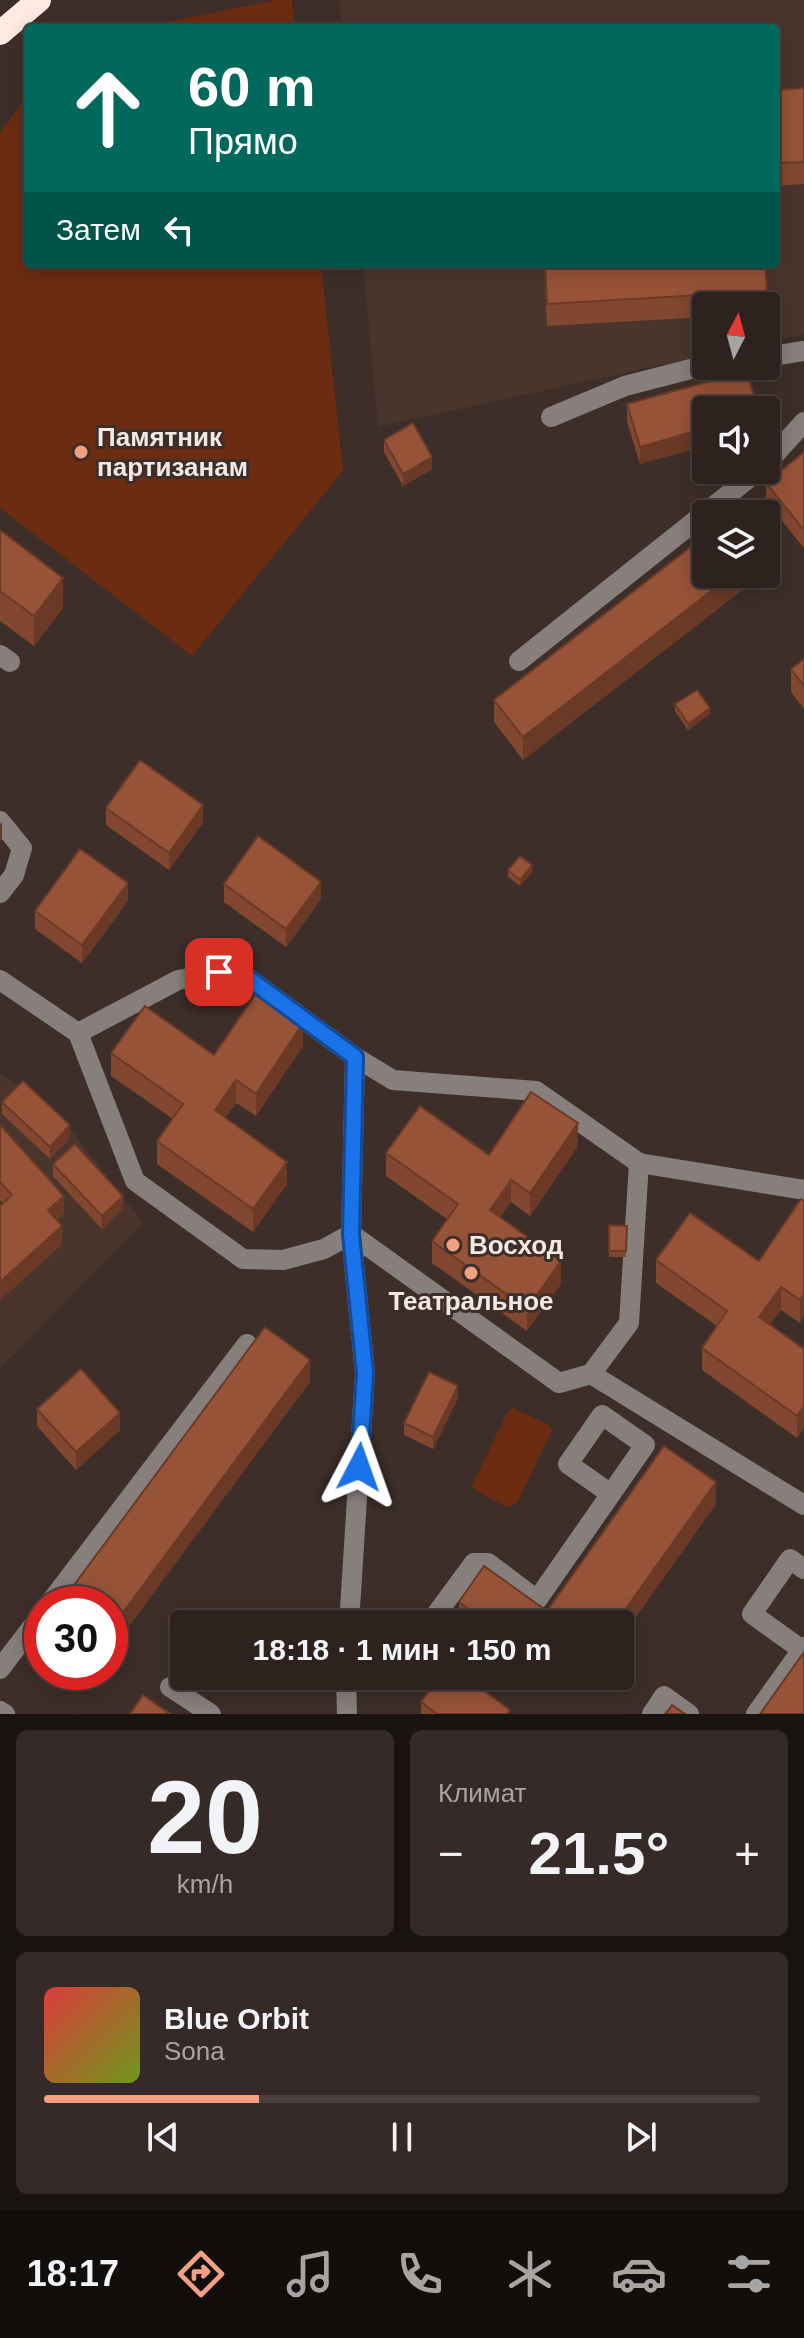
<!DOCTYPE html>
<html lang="ru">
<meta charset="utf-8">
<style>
:root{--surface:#2e221f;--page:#362a28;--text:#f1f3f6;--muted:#a7a4a4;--line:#493f3d;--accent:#f2a081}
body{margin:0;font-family:Helvetica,sans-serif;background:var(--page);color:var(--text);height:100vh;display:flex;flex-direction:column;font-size:30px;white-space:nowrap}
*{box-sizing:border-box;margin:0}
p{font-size:26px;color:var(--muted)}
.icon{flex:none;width:44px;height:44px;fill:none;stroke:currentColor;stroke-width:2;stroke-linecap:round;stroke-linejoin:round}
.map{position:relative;height:1714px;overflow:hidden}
.drawer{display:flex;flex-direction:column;gap:16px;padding:16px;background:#191311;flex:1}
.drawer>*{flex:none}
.guide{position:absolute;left:24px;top:24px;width:756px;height:244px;border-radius:8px;box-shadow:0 4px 20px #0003,0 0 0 2px var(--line);background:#00695c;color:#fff;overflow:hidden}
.needle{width:52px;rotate:6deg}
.tools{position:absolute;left:692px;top:292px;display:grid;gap:16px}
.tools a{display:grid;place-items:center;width:88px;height:88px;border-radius:8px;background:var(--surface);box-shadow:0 4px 20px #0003,0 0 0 2px var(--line);font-size:40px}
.speed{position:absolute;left:24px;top:1586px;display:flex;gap:16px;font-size:40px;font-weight:700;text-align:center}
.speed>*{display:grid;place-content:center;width:104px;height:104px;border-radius:50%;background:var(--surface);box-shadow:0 4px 20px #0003,0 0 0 2px var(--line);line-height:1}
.speed .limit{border:12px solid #d22;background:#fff;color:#111}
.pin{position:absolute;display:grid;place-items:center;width:68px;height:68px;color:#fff;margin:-34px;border-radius:16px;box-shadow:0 4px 12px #0006}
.me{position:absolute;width:88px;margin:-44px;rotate:4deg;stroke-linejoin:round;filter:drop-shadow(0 0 6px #0008)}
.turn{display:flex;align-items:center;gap:28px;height:168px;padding:0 32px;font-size:36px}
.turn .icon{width:104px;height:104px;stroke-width:2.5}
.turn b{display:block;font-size:56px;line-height:68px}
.then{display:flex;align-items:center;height:76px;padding:0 32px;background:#0003;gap:16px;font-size:30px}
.big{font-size:60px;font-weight:700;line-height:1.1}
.drawer .widget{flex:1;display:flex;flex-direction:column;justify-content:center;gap:12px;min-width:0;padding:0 28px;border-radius:12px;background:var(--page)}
.drawer .dial{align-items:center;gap:0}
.dial b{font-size:104px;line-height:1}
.song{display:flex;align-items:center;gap:24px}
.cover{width:96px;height:96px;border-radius:12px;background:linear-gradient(135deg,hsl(0 70% 55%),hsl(80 70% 35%))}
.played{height:8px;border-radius:4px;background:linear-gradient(90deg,var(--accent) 30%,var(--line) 30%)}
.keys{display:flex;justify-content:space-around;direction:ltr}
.heat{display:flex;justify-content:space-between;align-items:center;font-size:44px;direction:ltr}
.drawer .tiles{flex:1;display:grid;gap:16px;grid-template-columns:1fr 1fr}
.widget:last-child{grid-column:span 2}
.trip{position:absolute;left:170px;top:1610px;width:464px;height:80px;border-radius:8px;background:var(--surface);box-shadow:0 4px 20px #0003,0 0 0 2px var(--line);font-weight:700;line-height:80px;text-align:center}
.dock{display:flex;height:128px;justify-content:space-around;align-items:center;background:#120e0c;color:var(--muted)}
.dock .icon{width:56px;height:56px}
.dock .active{color:var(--accent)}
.dock b{font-size:36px;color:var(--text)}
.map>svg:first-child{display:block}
</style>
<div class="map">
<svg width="804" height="1714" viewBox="0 0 804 1714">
<rect width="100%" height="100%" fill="#3d2e29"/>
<g fill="#4a352d">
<path d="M339,0H804V334L766,342V306H706V355L378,427L363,264H776V28H342Z"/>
<path d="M0,1074L52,1105L143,1223L0,1368Z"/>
</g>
<g fill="#6b2c12">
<path d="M277,0H292L295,28H134Z"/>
<path d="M28,96V264H321L343,471L192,656L0,508V132Z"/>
<path d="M513,1408L549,1425L552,1430L517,1503L506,1507L471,1487L508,1411Z"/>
</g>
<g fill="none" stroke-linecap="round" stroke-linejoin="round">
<g stroke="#877f7c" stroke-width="20">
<path d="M766,357L804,351"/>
<path d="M551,417L625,386L706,365"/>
<path d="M766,464L804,422"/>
<path d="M0,655L10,662"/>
<path d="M519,661L759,470"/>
<path d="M0,821L22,848L14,875L0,893"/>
<path d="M0,980L78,1033L135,1181L243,1259L283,1260L324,1249L351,1234"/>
<path d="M78,1033L178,980L219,972L248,978L355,1057L351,1234L365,1373L349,1624"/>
<path d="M639,1163L804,1190"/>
<path d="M351,1234L559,1383L591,1374L629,1323L639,1163L536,1091L393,1080L355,1057"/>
<path d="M591,1374L804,1505"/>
<path d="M49,1604L247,1344"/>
<path d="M429,1624L474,1563H488L537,1600L645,1445L602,1415L568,1464L611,1494"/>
<path d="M802,1650L752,1614L790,1559L804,1569"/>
<path d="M0,1669L42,1614"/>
<path d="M346,1676L347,1714"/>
<path d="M170,1687L211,1714"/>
<path d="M0,1711L5,1714"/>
<path d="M652,1714L664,1696L689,1714"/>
<path d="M756,1714L804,1647"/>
</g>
<path stroke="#feeae3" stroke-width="24" d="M0,33L39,0"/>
</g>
<g fill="#824730">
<path d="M804,88V184L776,186V90Z"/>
<path d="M544,264H765L767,314L766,306H706V317L547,326Z"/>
<path d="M627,404L758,410L640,464L627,422Z"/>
<path d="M384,440L432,469L403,486L384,452Z"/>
<path d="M804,452V546L803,547L766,501V483Z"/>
<path d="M0,530L63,608L34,646L0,621Z"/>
<path d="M746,574V587L523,760L494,722V700Z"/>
<path d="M804,659V709L791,692V669Z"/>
<path d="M675,704L710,714L688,730L675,711Z"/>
<path d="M106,808L203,822L169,870L106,825Z"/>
<path d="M508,870L532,872L520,886L508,877Z"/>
<path d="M224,884L321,899L286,947L224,902Z"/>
<path d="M128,901L82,963L35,929V911Z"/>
<path d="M303,1046L256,1116L236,1103L225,1118L287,1184L253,1232L157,1164V1141L173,1119L111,1076V1053L214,1055Z"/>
<path d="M2,1102L70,1138L50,1159L2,1114Z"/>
<path d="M0,1127L64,1213L57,1220L62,1244L0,1300V1206L3,1203L0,1200Z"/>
<path d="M578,1146L530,1216L511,1202L500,1217L561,1284L527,1331L432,1263V1241L447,1219L386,1176V1153L489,1155Z"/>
<path d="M53,1164L123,1208L102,1229L53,1176Z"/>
<path d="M801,1199L800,1323L781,1310L770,1324L804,1349L797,1438L702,1370V1348L717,1326L656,1283V1260L759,1261Z"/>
<path d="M609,1225L627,1226L626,1257H609Z"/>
<path d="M458,1398L433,1449L404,1435V1423Z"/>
<path d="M37,1409L120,1430L76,1470L37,1426Z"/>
<path d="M716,1504L620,1624H459V1602L547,1611Z"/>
<path d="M532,1676H557L549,1688Z"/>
<path d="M421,1702L510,1714H421Z"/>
</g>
<g fill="#6a3a27">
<path d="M706,428V446L640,464V447Z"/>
<path d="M432,457V469L403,486V474Z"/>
<path d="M733,574H746V587L523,760V737Z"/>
<path d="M63,578V608L34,646V616Z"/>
<path d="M710,708V714L688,730V724Z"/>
<path d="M203,805V822L169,870V853Z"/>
<path d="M2,822V839L0,842V824Z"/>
<path d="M532,865V872L520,886V880Z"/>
<path d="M321,882V899L286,947V929Z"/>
<path d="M128,883V901L82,963V945Z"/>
<path d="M303,1023V1046L256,1116V1094Z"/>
<path d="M236,1080V1103L215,1132V1110Z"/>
<path d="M578,1123V1146L530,1216V1193Z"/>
<path d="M70,1125V1138L50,1159V1147Z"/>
<path d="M287,1162V1184L253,1232V1209Z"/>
<path d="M511,1180V1202L490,1232V1210Z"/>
<path d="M64,1196V1213L48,1228V1210Z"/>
<path d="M123,1196V1208L102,1229V1216Z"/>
<path d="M62,1226V1244L0,1300V1282Z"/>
<path d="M561,1261V1284L527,1331V1309Z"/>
<path d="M781,1287V1310L759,1339V1317Z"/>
<path d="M804,1294V1317L800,1323V1300Z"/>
<path d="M310,1360V1382L110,1652V1630Z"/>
<path d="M458,1386V1398L433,1449V1437Z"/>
<path d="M804,1406V1429L797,1438V1416Z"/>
<path d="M120,1413V1430L76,1470V1452Z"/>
<path d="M716,1482V1504L620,1640V1624H615Z"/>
<path d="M549,1676H557L549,1688Z"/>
</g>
<g fill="#975338" stroke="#6a3a27" stroke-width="2">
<path d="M804,88V162L776,163V90Z"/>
<path d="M545,264H765L767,291L547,304Z"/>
<path d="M747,371L758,410H706V428L640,447L627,404Z"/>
<path d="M413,423L432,457L403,474L384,440Z"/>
<path d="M804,452V528L803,529L766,483Z"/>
<path d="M0,530L63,578L34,616L0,591Z"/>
<path d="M706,535V574H733L523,737L494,700Z"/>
<path d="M804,659V686L791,669Z"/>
<path d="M697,690L710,708L688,724L675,704Z"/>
<path d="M140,760L203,805L169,853L106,808Z"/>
<path d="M258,836L321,882L286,929L224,884Z"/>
<path d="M80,849L128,883L82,945L35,911Z"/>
<path d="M520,856L532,865L520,880L508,870Z"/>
<path d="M257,992L303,1023L256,1094L236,1080L215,1110L287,1162L253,1209L157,1141L183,1104L111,1053L145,1006L214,1055Z"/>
<path d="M23,1081L70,1125L50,1147L2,1102Z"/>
<path d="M531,1092L578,1123L530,1193L511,1180L490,1210L561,1261L527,1309L432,1241L458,1204L386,1153L420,1106L489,1155Z"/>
<path d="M1,1126L64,1196L48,1210L62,1226L0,1282V1206L12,1195L0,1182V1127Z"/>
<path d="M75,1144L123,1196L102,1216L53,1164Z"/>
<path d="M801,1199L804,1201V1294L800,1300L781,1287L759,1317L804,1349V1406L797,1416L702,1348L727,1311L656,1260L690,1213L759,1261Z"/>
<path d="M609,1225L627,1226L626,1251H609Z"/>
<path d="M265,1327L310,1360L110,1630V1604H60Z"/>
<path d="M81,1369L120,1413L76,1452L37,1409Z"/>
<path d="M429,1372L458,1386L433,1437L404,1423Z"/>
<path d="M664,1446L716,1482L615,1624H490L459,1602L484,1566L547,1611Z"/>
<path d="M804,1652V1714H760Z"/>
<path d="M440,1676H464L510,1710L507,1714H437L421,1702Z"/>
<path d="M143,1695L170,1714H130Z"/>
<path d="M672,1705L685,1714H666Z"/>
</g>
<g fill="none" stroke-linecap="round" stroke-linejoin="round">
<defs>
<path id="route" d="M219,972L248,978L355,1057L351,1234L365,1373L359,1467"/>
</defs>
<use href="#route" stroke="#114b97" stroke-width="20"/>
<use href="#route" stroke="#1a73e8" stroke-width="14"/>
</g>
<g fill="#f2a081" stroke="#3d2e29" stroke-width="3">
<circle cx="81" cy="452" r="8"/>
<circle cx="453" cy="1245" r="8"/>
<circle cx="471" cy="1273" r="8"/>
</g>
<g text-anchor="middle" stroke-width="6" stroke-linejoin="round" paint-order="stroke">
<g font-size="26" font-weight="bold" fill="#f2e8e5" stroke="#3d2e29" text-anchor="start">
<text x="97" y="446">Памятник<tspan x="97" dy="30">партизанам</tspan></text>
<text x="469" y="1254">Восход</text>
<text x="471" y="1310" text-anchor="middle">Театральное</text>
</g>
</g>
</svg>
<div class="tools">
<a><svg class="needle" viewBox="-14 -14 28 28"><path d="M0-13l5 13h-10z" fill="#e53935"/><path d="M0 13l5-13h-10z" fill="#a7a4a4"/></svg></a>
<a><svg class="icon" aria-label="sound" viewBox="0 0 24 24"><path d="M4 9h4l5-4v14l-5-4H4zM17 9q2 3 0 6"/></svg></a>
<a><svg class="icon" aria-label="layers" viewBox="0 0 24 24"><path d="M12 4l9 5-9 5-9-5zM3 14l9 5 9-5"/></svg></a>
</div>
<div class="speed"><div class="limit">30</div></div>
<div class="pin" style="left:219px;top:972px;background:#d93025"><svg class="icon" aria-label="arrive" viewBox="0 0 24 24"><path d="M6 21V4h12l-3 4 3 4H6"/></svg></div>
<svg class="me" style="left:359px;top:1467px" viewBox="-20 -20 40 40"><path d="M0-17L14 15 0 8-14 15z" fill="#1a73e8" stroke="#fff" stroke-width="4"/></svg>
<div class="trip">18:18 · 1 мин · 150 m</div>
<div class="guide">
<div class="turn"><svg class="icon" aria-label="ahead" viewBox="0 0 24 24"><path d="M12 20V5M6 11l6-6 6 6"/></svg><div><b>60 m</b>Прямо</div></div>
<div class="then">Затем<svg class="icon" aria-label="left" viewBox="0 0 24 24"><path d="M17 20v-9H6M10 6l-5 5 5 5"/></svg></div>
</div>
</div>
<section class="drawer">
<div class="tiles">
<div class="widget dial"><b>20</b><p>km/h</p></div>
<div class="widget"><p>Климат</p>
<div class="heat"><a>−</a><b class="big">21.5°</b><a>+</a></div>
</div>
<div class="widget">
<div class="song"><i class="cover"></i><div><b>Blue Orbit</b><p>Sona</p></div></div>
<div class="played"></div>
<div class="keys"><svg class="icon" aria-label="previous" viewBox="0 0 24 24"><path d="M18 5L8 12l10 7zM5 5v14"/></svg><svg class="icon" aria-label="pause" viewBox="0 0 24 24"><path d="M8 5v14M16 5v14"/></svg><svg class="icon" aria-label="next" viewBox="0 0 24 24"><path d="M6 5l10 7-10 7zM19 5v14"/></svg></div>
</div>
</div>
</section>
<nav class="dock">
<b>18:17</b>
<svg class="icon active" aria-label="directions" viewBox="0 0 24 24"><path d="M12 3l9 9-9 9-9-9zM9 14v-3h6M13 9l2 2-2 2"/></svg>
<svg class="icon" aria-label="music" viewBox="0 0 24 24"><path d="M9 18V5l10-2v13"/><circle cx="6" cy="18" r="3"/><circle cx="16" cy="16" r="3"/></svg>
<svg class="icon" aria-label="phone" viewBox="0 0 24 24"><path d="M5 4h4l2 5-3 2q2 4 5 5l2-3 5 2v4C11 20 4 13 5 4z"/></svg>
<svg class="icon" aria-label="climate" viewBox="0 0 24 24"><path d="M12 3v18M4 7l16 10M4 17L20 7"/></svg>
<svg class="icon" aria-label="car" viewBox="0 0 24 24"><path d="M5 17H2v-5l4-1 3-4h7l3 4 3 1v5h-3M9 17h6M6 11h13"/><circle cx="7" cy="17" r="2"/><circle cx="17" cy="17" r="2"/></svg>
<svg class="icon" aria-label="filters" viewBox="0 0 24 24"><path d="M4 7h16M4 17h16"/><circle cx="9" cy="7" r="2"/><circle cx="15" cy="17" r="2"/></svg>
</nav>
